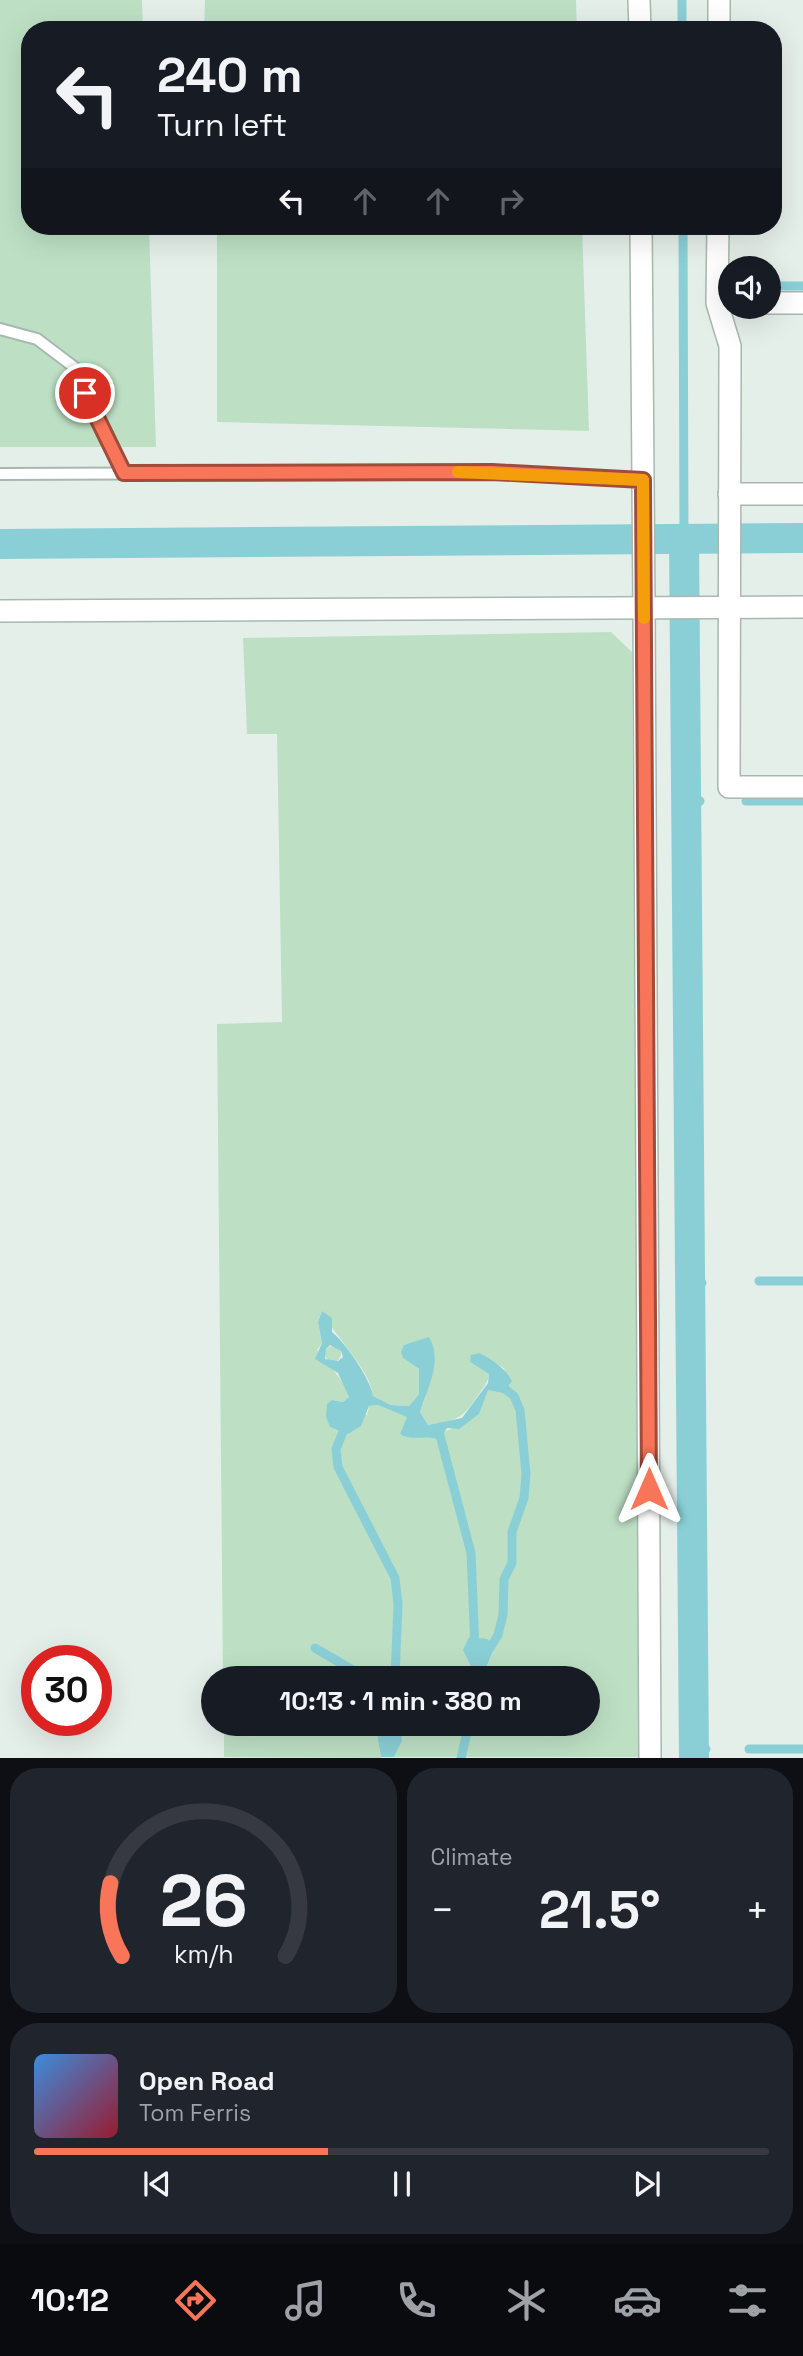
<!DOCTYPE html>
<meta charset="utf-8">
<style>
:root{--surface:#171b24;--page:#20242c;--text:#f1f3f6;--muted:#9ea1a6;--line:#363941;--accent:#f87559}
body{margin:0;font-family:"Space Grotesk",sans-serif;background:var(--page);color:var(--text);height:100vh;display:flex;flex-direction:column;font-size:26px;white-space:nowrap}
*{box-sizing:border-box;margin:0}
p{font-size:23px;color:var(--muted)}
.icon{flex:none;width:38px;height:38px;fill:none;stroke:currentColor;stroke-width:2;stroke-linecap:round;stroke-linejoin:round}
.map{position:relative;height:1758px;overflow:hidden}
.details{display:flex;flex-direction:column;gap:10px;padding:10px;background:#0d0f14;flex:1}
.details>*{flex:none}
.hud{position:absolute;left:21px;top:21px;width:761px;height:214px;border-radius:28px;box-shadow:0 7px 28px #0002;background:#171b24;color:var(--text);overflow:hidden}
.controls{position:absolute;left:718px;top:256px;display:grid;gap:14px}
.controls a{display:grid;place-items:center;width:63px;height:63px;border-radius:50%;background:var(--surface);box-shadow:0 7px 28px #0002;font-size:35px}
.speed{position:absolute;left:21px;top:1645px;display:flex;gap:14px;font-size:35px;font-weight:700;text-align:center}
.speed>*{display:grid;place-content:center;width:91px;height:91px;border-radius:50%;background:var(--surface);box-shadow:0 7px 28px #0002;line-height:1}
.speed .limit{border:10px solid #d22;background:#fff;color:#111}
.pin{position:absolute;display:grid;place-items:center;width:60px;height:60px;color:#fff;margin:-30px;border:4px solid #fff;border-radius:50%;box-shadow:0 2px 7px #0007}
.me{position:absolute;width:77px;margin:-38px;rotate:0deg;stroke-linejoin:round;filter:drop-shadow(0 0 5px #0008)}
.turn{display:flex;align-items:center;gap:24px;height:147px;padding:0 21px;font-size:32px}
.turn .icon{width:91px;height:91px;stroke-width:2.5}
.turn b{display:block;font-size:49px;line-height:60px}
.lanes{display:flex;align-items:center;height:66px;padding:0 21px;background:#0003;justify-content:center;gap:35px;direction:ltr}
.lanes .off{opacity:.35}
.big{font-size:52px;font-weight:800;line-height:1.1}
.details .tile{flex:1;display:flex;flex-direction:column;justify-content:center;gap:10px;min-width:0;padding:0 24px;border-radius:28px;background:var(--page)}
.details .dial{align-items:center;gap:0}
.dial svg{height:182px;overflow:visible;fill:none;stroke:var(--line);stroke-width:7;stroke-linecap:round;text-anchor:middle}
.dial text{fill:var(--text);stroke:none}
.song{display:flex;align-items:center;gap:21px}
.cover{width:84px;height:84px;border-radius:10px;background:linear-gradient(135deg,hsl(210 70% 55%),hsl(350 70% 35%))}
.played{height:7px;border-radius:4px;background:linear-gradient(90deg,var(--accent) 40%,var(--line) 40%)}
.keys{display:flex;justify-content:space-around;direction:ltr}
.heat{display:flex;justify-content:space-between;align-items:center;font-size:38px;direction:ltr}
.details .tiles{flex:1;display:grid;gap:10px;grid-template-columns:1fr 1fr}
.tile:last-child{grid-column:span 2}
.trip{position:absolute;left:201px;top:1666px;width:399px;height:70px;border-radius:35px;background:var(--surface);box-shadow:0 7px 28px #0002;font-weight:800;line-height:70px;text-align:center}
.dock{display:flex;height:112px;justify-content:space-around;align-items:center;background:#090b0e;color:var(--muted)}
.dock .icon{width:49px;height:49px}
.dock .on{color:var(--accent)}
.dock b{font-size:32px;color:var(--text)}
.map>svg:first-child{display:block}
</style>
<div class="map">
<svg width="803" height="1758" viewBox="0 0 803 1758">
<rect width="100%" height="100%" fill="#e5efea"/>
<g fill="#bde0c4" fill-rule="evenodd">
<path d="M0,0H142L143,30H30V226H149L156,447H0Z"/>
<path d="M205,0H576L577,30H204Z"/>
<path d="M217,226H582L589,431L217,422Z"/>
<path d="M611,632L632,652L639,1757H394L402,1741L401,1724H588V1678H482L495,1647L469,1637L464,1650L470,1664V1678H223L217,1024L282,1022L277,734H247L243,638ZM322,1311C334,1336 371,1370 373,1396L391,1405L409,1406L419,1394V1369L403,1358L405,1345L419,1341L426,1396L420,1412L428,1425C458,1420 462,1419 479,1394C484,1386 488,1383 489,1374L470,1362L480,1353L505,1369L483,1396L479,1414C454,1432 431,1437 400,1434L408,1417L378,1405L369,1406L367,1415L332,1400L343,1402L349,1397C343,1377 329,1367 317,1350L322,1343L318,1322Z"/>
<circle cx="333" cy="1354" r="8"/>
<path d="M224,1724H391L387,1735H377L381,1758L224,1757Z"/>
</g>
<g fill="#8bcfd6" fill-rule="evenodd">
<path d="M322,1311L332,1318V1332C345,1342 371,1380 373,1396L391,1405L409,1406L419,1394V1369L403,1358L401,1352L404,1345L429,1337C443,1361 428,1387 420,1412L428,1425L462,1418L488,1383L489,1374L470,1362L471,1355L480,1353C494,1361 504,1367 512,1381L503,1393L488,1390L479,1414L459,1429L447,1428L439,1440C426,1434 412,1442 400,1434L407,1417L378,1405L369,1406L361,1426L348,1434L330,1427L326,1417L327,1404L332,1400L343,1402L349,1397L338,1373L315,1359L322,1343L318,1322ZM330,1345L341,1351L343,1357L338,1361L325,1359L326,1349Z"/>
<path d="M469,1637L487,1639L495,1646L482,1678H470V1664L463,1650Z"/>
<path d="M391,1724H401L402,1741L394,1757H381L377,1735L387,1734Z"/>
</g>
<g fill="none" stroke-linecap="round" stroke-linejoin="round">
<g stroke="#8bcfd6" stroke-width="9">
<path d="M682,0V30"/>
<path d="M683,226L684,539"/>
<path d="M768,286H803"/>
<path d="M685,801H700"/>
<path d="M746,801H803"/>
<path d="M759,1281H803"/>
<path d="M688,1283H702"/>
<path d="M345,1427L336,1449L338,1467L395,1578L398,1604L395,1678"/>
<path d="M438,1428L471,1553L475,1649"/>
<path d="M315,1648L356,1672L360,1678"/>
<path d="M487,1653L498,1635L503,1615L504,1579L512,1563V1532L524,1498L526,1474L520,1410L514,1396L497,1383"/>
<path d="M694,1749H706"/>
<path d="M749,1749H803"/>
<path d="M461,1758L469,1724"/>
</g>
<g stroke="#8bcfd6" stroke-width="30">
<path d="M684,539L694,1758"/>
<path d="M0,544L803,538"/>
</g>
<defs>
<g id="service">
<path d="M0,329L37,339L74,367L124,473"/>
<path d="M0,474L491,472L643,480"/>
</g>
<g id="minor">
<path d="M719,30V0"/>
<path d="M718,226L717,303L730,346L729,787H803"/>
<path d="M768,303H803"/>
<path d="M729,494H803"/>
<path d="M644,606L650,1758"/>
</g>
<g id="tertiary">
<path d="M639,0L640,30"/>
<path d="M641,226L644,606"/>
<path d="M0,611L803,607"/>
</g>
</defs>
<use href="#service" stroke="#a7b8b1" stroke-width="14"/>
<use href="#minor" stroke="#a7b8b1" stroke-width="24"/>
<use href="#tertiary" stroke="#a7b8b1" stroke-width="24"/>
<use href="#service" stroke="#fff" stroke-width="10"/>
<use href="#minor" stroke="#fff" stroke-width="21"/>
<use href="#tertiary" stroke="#fff" stroke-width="21"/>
</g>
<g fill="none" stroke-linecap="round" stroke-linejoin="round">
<defs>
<path id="route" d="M85,393L124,473L492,472L643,480L649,1489"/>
</defs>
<use href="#route" stroke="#a14c3a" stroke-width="18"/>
<use href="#route" stroke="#f87559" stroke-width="12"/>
<path stroke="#f59e0b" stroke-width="12" d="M458,472L643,480L644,618"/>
</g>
</svg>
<div class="controls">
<a><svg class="icon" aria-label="sound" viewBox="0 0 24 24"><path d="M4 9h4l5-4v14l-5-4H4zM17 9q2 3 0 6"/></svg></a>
</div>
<div class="speed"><div class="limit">30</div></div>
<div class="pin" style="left:85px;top:393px;background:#d93025"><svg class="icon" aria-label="arrive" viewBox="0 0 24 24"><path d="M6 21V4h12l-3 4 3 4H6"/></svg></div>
<svg class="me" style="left:649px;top:1489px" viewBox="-20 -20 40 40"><path d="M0-17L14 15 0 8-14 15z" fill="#f87559" stroke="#fff" stroke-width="4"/></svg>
<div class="trip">10:13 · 1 min · 380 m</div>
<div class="hud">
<div class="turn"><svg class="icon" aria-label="left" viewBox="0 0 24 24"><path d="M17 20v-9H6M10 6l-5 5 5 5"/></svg><div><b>240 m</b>Turn left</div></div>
<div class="lanes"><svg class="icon" aria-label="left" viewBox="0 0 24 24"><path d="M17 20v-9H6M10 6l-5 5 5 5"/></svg><svg class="icon off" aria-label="ahead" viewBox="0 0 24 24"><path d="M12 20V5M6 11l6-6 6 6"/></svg><svg class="icon off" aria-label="ahead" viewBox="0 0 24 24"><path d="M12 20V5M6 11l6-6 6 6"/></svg><svg class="icon off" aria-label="right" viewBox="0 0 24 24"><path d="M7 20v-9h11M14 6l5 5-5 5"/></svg></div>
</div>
</div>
<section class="details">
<div class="tiles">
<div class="tile dial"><svg viewBox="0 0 100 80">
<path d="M14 69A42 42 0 1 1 86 69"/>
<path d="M14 69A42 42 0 0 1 9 37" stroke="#f87559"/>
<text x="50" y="56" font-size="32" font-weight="700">26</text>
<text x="50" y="72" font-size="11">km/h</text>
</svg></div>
<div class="tile"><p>Climate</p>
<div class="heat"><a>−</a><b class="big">21.5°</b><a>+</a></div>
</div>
<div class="tile">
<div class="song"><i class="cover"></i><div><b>Open Road</b><p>Tom Ferris</p></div></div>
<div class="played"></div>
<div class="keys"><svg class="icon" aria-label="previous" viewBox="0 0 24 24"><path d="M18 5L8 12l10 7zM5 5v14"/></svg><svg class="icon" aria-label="pause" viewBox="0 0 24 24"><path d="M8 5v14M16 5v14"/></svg><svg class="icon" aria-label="next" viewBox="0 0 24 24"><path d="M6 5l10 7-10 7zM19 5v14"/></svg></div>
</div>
</div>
</section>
<nav class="dock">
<b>10:12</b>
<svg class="icon on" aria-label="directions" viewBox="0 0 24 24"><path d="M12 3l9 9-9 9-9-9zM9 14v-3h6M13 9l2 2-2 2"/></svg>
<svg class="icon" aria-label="music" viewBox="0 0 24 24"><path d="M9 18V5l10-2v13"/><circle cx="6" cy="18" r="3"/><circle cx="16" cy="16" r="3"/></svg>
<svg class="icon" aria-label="phone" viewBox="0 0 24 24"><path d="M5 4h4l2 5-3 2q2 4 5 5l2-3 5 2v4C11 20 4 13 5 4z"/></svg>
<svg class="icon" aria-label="climate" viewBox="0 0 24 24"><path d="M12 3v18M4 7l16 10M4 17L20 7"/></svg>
<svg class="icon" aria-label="car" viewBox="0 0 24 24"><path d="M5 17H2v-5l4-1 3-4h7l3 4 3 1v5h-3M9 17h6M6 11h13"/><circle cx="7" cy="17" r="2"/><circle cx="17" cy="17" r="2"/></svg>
<svg class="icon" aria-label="filters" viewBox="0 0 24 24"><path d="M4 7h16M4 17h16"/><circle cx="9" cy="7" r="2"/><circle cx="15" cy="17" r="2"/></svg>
</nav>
